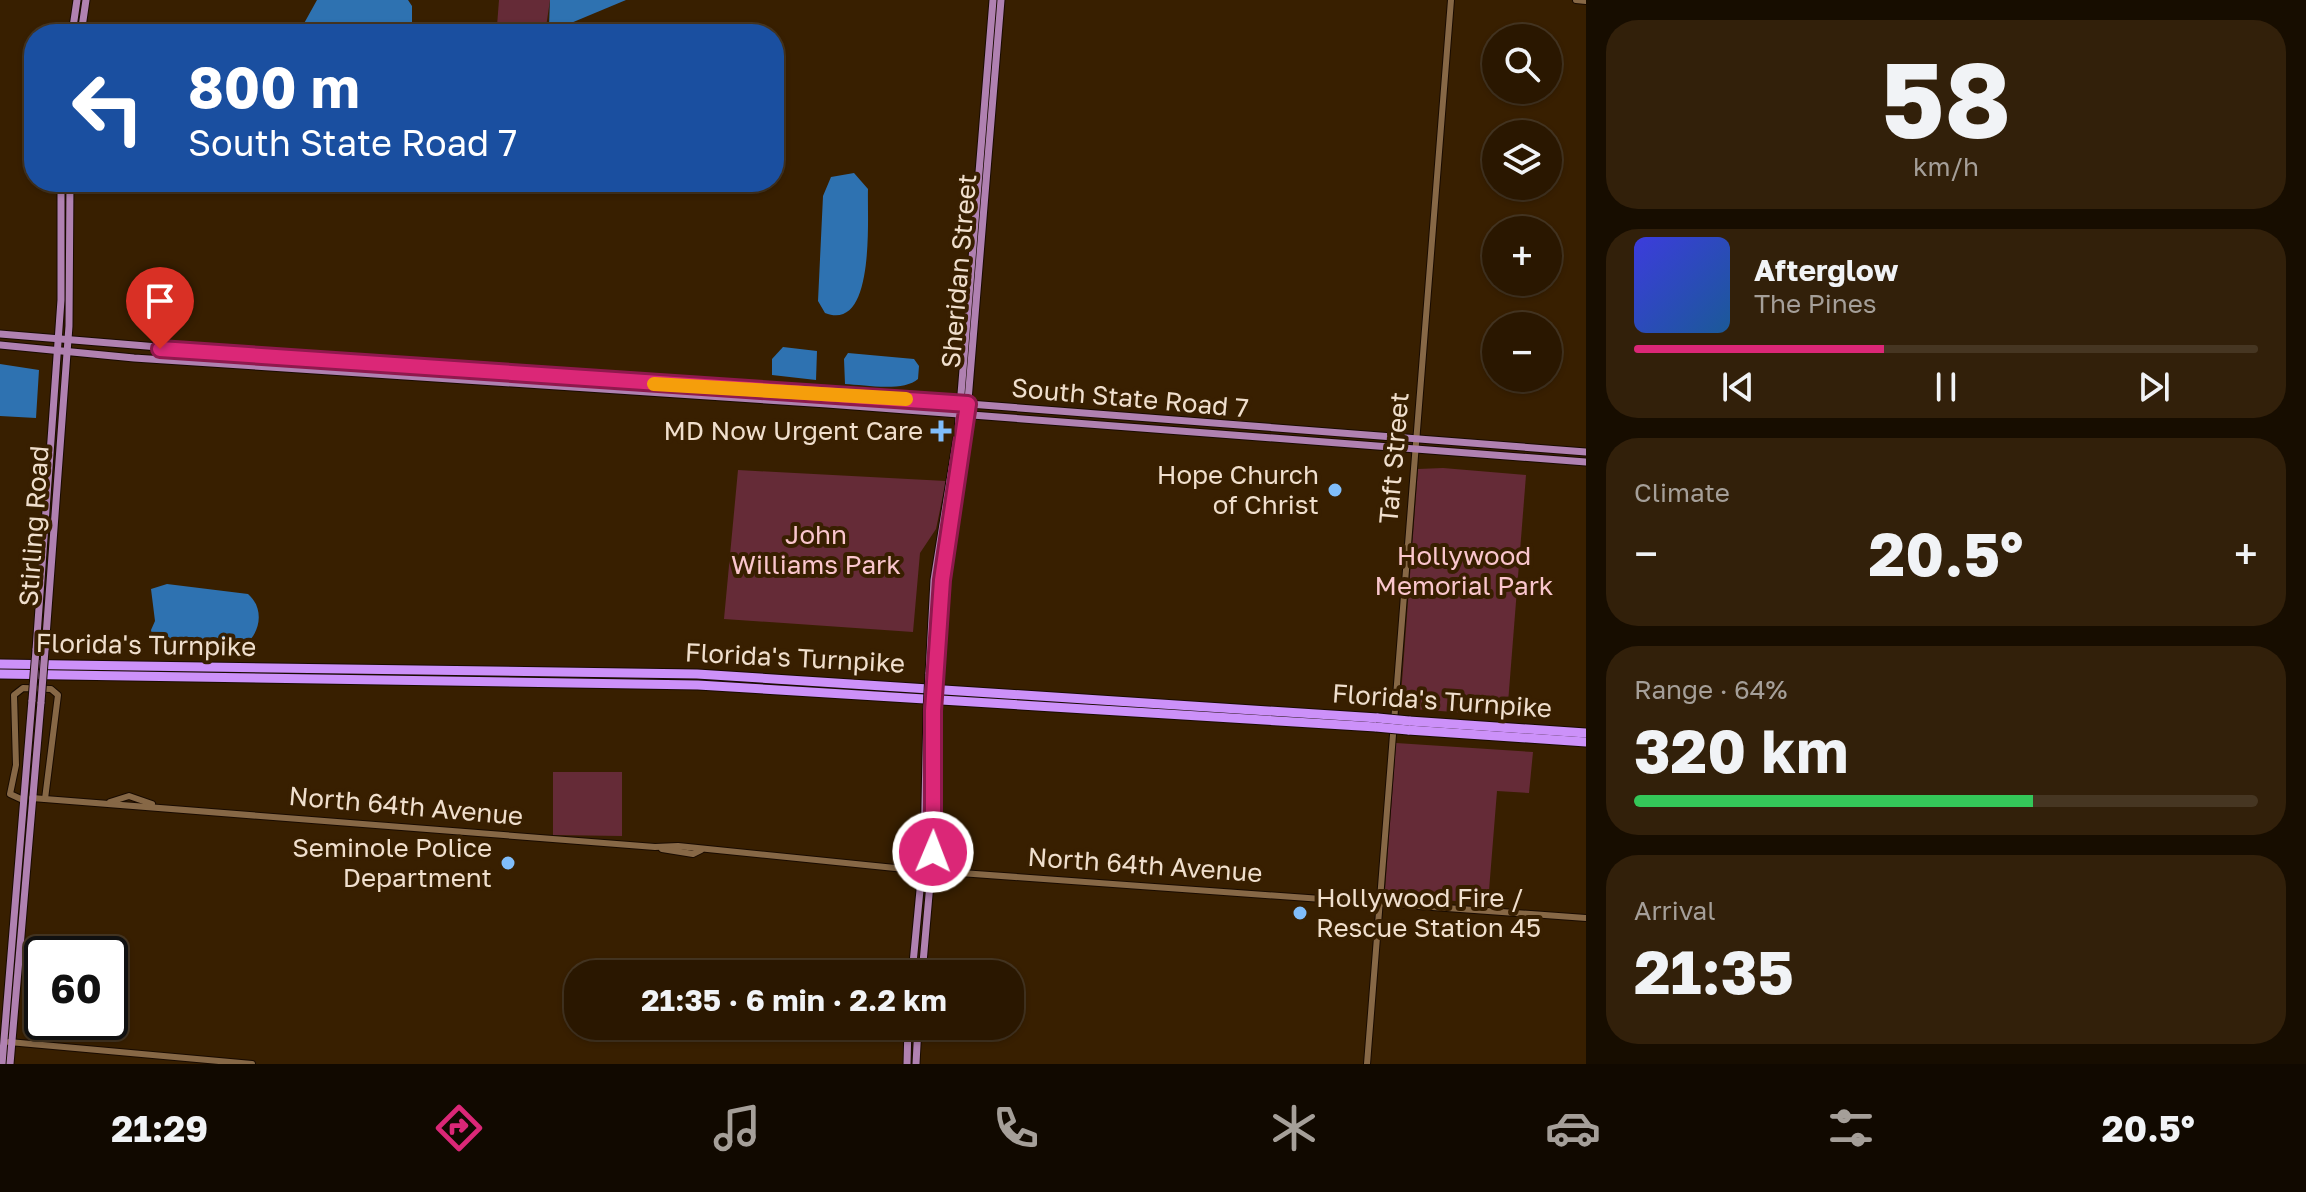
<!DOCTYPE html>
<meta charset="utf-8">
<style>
:root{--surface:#2a1700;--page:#32200a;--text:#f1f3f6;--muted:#a59f99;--line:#463622;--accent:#db2777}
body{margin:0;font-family:"Golos Text",sans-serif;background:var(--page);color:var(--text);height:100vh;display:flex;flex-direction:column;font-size:30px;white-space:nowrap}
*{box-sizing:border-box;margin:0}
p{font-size:26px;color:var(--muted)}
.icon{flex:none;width:44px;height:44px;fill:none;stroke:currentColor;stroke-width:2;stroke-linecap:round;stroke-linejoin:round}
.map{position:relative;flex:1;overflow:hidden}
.panel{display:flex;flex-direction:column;gap:20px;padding:20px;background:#170d00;width:720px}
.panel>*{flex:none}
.banner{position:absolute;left:24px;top:24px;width:760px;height:168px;border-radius:32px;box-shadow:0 2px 6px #0004,0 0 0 2px var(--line);background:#1a4fa0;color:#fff;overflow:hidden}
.fabs{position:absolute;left:1482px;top:24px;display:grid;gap:16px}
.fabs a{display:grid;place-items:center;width:80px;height:80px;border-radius:50%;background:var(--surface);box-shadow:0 2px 6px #0004,0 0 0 2px var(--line);font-size:40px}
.speed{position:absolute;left:24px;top:936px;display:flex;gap:16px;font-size:40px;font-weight:700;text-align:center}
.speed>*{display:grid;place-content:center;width:104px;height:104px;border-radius:50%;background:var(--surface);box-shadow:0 2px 6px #0004,0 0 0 2px var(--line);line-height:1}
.speed .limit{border:4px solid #111;border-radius:12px;background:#fff;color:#111}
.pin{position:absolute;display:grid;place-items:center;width:68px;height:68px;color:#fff;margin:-82px -34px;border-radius:50% 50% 50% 0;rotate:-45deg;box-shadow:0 0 8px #0007}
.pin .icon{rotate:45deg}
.me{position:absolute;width:88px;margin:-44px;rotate:1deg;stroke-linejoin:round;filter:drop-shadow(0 0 6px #0008)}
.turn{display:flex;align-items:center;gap:28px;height:168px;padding:0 32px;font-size:36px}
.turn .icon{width:104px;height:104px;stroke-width:2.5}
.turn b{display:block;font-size:56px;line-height:68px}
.big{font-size:60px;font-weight:700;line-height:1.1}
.panel .widget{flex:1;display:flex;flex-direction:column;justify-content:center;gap:12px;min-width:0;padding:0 28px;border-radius:32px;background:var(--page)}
.panel .dial{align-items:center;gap:0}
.dial b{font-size:104px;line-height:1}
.song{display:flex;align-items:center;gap:24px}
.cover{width:96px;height:96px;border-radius:12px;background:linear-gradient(135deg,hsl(240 70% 55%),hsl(210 70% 35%))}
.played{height:8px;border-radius:4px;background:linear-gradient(90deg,var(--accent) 40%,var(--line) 40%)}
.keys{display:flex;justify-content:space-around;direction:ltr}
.heat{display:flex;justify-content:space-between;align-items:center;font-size:44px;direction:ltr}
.charge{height:12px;border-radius:6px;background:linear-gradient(90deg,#34c759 64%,var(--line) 0)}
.trip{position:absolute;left:564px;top:960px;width:460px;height:80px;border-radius:32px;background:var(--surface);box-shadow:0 2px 6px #0004,0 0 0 2px var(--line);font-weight:700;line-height:80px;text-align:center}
.menu{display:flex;height:128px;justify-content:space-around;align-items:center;background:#110900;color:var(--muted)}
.menu .icon{width:56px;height:56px}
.menu .selected{color:var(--accent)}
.menu b{font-size:36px;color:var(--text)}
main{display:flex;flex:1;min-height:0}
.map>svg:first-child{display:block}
</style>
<main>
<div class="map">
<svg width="1586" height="1064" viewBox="0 0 1586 1064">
<rect width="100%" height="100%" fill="#381f00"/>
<g fill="#652b37">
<path d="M499,0H550L545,34H500L497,26Z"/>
<path d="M1443,468L1526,475L1507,716L1400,708L1418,469Z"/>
<path d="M738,470L946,481L936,529L920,553L913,632L724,619Z"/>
<path d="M1396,743L1533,752L1529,793L1497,791L1488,903L1393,897L1385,890Z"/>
<path d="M553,772H622V836L553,835Z"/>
</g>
<g fill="#2e72b1">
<path d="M317,0H408L412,6V34H272L276,30L290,31L302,27Z"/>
<path d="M550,0H626L559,28L549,26Z"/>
<path d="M854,173L868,189C867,217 876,333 825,313L818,301L823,196L831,177Z"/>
<path d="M783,347L817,351L816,380L772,375V359Z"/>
<path d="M848,353L914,359L919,366L918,379C904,392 865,385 845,384L844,359Z"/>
<path d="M0,364L39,370L36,418L0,416Z"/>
<path d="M167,584L248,594C262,606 262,626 250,640L153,641L151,630L155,621L151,589Z"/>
</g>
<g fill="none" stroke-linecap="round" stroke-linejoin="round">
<defs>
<g id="secondary">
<path d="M1576,0L1586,1"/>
<path d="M32,798L655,847L678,846L905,869L1586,918"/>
<path d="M23,800L10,794L16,765L14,695L23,688L51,689L58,695L45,799"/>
<path d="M110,802L129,796L152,804"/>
<path d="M662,849L693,854L701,850"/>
<path d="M9,1042L252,1064"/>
<path d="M1367,1064L1451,0"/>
</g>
<g id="primary">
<path d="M72,34L77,0"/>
<path d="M81,34L86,0"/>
<path d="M0,334L486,374L930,401L1586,452"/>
<path d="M0,345L134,358L827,404L1586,462"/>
<path d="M36,650L61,300V182"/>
<path d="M45,650L69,326L70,182"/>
<path d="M929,674L934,580L958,431L993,0"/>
<path d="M935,674L946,547L965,437L1001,0"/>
<path d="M912,974L924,848L927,710"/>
<path d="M922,974L935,827L933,711"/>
<path d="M2,1064L32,700"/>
<path d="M10,1064L41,702"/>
<path d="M907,1064L908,1026"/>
<path d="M916,1064L918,1026"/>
</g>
<g id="highway">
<path d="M0,664L697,674L1378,718"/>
<path d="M0,674L698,685L1376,727"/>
<path d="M1409,721L1586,733"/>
<path d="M1408,730L1586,742"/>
</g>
</defs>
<use href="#secondary" stroke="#190b00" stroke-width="8"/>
<use href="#primary" stroke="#190b00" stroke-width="9"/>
<use href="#highway" stroke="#190b00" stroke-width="11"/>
<use href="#secondary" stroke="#876846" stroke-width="6"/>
<use href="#primary" stroke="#b081b1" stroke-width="7"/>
<use href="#highway" stroke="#cc91f9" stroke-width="9"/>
<defs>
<g id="primary-bridge">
<path d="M32,700L36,650"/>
<path d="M41,702L45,650"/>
<path d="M927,710L929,674"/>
<path d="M933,711L935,674"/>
</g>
<g id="highway-bridge">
<path d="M1378,718L1409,721"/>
<path d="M1376,727L1408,730"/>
</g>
</defs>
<use href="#primary-bridge" stroke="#190b00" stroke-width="9" stroke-linecap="butt"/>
<use href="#highway-bridge" stroke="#190b00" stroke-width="11" stroke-linecap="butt"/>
<use href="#primary-bridge" stroke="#b081b1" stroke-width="7"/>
<use href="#highway-bridge" stroke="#cc91f9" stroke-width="9"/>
</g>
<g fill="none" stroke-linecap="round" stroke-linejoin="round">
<defs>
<path id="route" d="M160,349L968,404L942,580L933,711V852"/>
</defs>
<use href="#route" stroke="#8e194d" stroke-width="20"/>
<use href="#route" stroke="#db2777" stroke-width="14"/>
<path stroke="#f59e0b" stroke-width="14" d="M654,384L906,399"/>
</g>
<g fill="#80bdfa" stroke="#381f00" stroke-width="3">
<path d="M937 419h8v8h8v8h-8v8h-8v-8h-8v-8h8z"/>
<circle cx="1335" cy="490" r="8"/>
<circle cx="508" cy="863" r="8"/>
<circle cx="1300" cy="913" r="8"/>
</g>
<g text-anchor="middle" stroke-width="8" stroke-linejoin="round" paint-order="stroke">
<g font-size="26" fill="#f0dfcd" stroke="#381f00">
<text transform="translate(959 271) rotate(-85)" y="9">Sheridan Street</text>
<text transform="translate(1130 398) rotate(5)" y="9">South State Road 7</text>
<text transform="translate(1394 458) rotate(-85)" y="9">Taft Street</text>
<text transform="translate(34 526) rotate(-86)" y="9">Stirling Road</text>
<text transform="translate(146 645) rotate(1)" y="9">Florida's Turnpike</text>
<text transform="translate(795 658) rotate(3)" y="9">Florida's Turnpike</text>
<text transform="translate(1442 701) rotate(4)" y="9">Florida's Turnpike</text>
<text transform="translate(406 806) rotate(5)" y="9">North 64th Avenue</text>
<text transform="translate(1145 865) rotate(4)" y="9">North 64th Avenue</text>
</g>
<g font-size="26" fill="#f0dfcd" stroke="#381f00" text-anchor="end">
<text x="923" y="440">MD Now Urgent Care</text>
<text x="1319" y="484">Hope Church<tspan x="1319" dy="30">of Christ</tspan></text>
<text x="492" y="857">Seminole Police<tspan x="492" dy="30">Department</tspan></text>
<text x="1316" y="907" text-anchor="start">Hollywood Fire /<tspan x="1316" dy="30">Rescue Station 45</tspan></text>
</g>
<g font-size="26" fill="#fac6cd" stroke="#381f00">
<text x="816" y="544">John<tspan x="816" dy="30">Williams Park</tspan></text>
<text x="1464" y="565">Hollywood<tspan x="1464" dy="30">Memorial Park</tspan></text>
</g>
</g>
</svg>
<div class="fabs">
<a><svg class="icon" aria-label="search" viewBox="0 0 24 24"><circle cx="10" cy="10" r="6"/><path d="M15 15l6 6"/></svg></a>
<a><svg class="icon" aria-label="layers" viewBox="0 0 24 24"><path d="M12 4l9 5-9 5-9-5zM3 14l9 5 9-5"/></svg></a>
<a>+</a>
<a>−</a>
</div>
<div class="speed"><div class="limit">60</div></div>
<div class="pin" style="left:160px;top:349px;background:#d93025"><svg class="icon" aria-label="arrive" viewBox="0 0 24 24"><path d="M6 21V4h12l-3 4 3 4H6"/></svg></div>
<svg class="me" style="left:933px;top:852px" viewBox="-20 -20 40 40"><circle r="17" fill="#db2777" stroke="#fff" stroke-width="3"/><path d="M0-11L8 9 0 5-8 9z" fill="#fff"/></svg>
<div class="trip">21:35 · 6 min · 2.2 km</div>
<div class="banner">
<div class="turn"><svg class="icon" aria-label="left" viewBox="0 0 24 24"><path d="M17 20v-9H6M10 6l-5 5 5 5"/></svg><div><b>800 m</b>South State Road 7</div></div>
</div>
</div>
<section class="panel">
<div class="widget dial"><b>58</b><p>km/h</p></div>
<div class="widget">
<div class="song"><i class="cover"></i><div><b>Afterglow</b><p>The Pines</p></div></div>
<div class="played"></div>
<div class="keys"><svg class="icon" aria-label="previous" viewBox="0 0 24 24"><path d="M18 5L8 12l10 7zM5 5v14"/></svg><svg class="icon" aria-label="pause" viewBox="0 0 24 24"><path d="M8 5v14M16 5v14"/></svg><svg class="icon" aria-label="next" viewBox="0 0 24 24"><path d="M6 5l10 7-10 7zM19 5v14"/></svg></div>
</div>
<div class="widget"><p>Climate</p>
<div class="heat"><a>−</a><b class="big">20.5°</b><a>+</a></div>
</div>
<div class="widget"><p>Range · 64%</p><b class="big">320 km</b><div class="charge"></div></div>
<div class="widget"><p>Arrival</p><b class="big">21:35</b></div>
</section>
</main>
<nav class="menu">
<b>21:29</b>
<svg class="icon selected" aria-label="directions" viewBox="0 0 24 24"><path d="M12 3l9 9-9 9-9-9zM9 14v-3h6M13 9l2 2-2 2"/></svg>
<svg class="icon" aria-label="music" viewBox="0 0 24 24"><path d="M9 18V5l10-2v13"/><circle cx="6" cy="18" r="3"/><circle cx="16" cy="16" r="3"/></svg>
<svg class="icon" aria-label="phone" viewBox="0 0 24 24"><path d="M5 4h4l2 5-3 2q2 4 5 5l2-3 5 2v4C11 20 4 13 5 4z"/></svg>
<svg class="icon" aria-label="climate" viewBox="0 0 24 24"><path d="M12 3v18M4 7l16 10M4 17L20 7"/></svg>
<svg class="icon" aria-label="car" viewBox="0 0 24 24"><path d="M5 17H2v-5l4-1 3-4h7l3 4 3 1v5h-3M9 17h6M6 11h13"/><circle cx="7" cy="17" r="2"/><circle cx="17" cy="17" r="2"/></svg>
<svg class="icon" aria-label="filters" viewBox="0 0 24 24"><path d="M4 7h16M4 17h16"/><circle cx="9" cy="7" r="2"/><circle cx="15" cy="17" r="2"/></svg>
<b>20.5°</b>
</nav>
